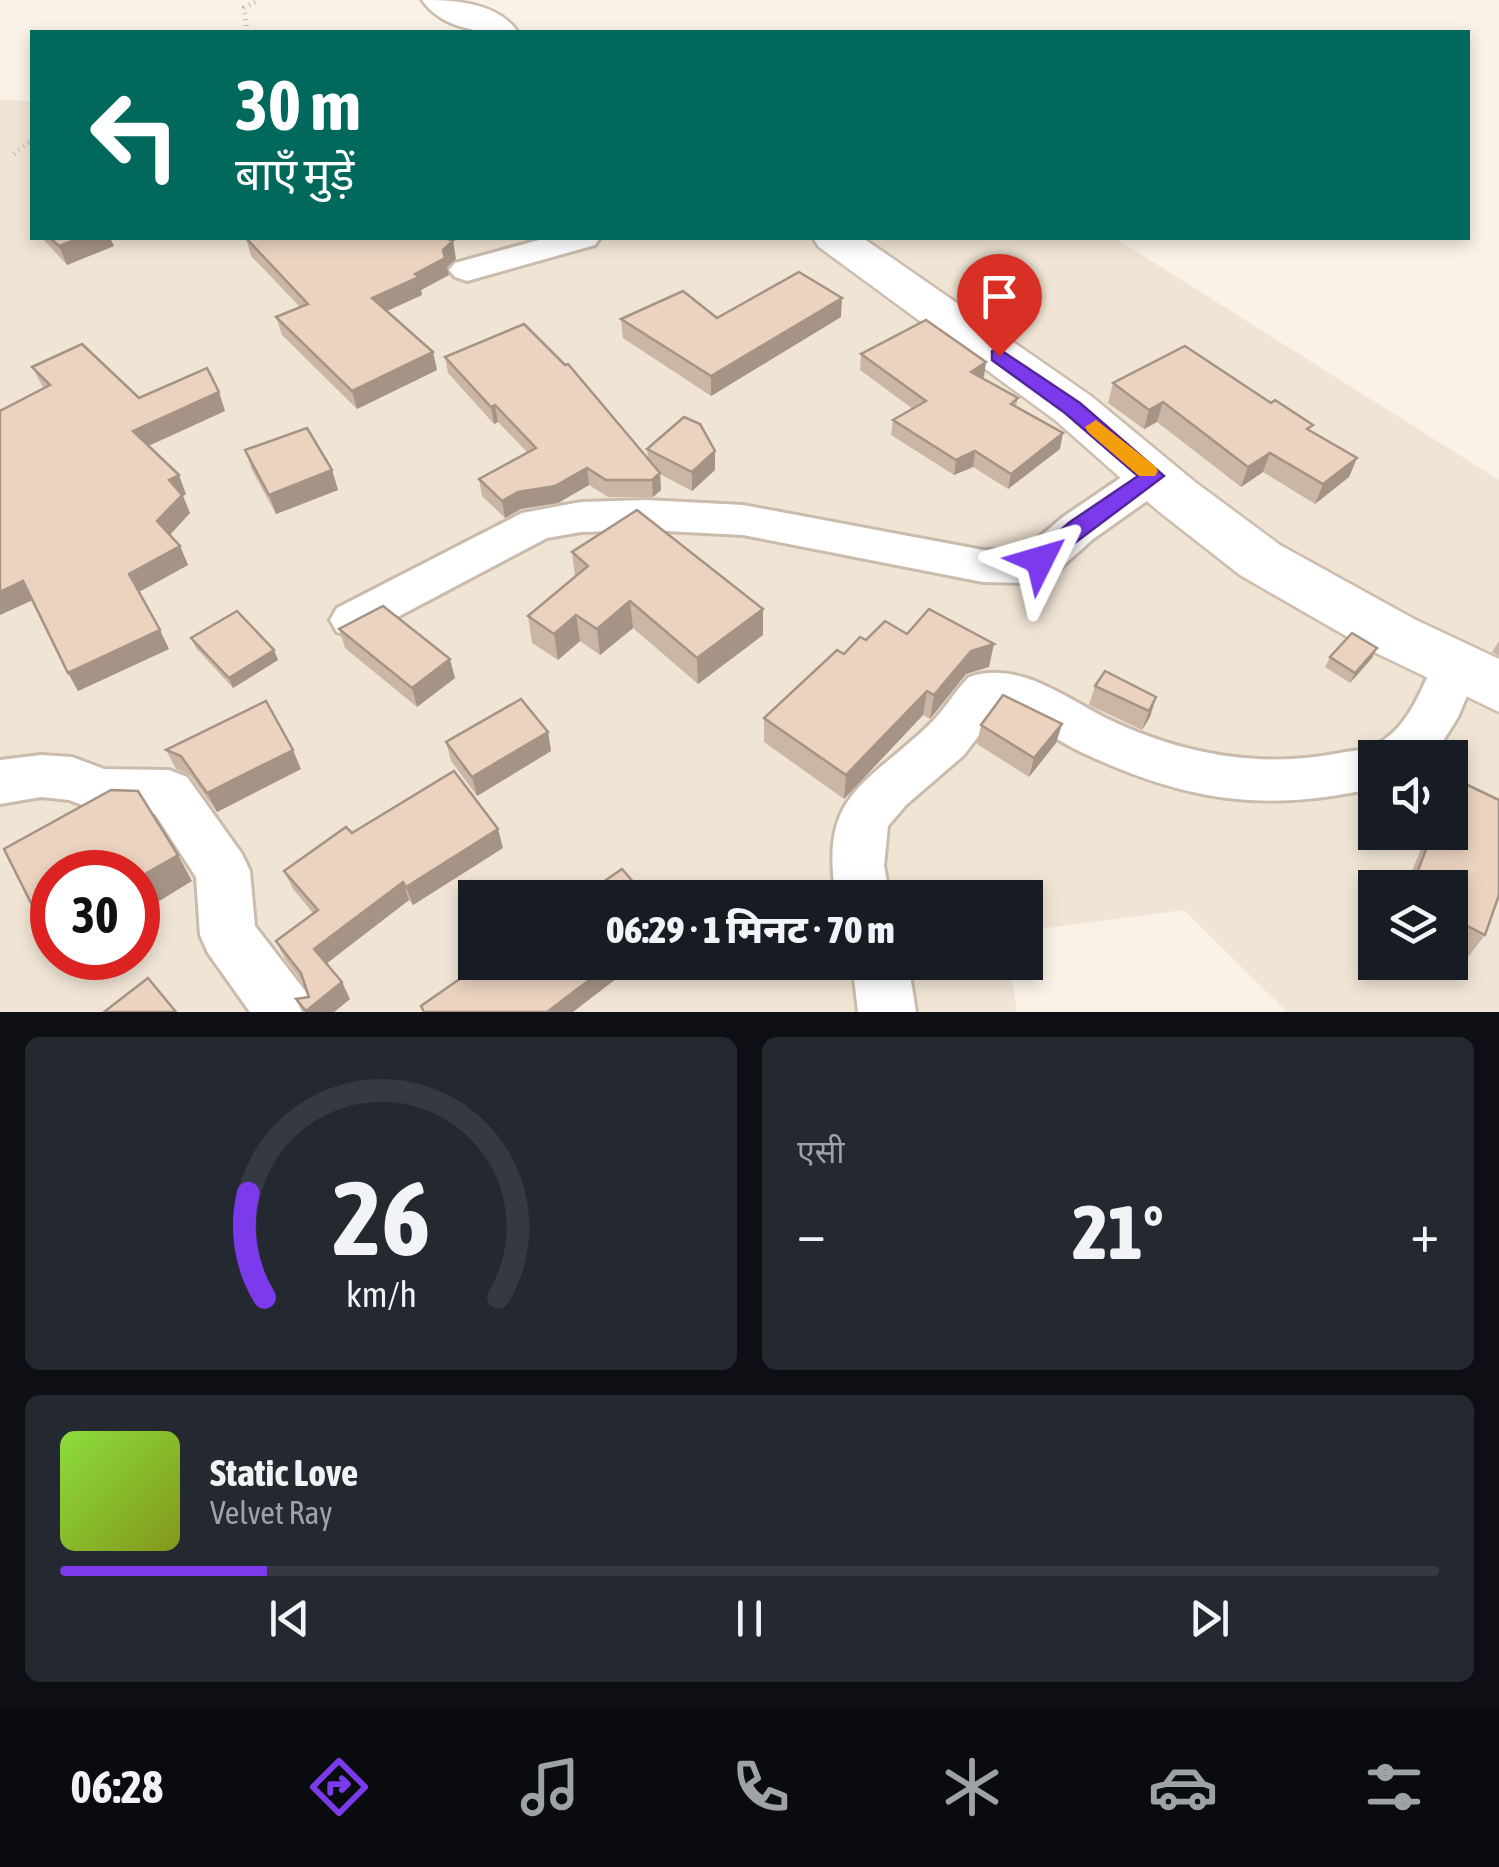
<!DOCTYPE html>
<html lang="hi">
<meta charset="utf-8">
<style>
:root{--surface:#171b24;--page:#242831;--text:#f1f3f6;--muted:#9ea1a6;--line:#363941;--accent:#7c3aed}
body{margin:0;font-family:"Asap Condensed","Noto Sans Devanagari",sans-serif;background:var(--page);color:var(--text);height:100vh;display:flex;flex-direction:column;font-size:38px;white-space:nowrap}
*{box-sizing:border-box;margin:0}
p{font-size:32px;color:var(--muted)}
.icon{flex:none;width:55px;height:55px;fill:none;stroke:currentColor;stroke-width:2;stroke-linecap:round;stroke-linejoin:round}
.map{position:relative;height:1012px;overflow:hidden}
.details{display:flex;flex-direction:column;gap:25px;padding:25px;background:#0d0f14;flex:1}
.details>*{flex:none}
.hud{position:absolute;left:30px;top:30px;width:1440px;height:210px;border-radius:0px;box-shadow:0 5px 15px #0003;background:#00695c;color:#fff;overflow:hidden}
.controls{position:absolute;left:1358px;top:740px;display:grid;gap:20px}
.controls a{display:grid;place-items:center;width:110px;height:110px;border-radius:0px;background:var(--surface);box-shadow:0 5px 15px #0003;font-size:50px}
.speed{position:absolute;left:30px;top:850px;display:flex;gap:20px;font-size:50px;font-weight:700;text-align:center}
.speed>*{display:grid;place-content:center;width:130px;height:130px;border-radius:50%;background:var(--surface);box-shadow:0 5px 15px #0003;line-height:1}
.speed .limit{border:15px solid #d22;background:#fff;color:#111}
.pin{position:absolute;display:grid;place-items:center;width:85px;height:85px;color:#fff;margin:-102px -42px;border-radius:50% 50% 50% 0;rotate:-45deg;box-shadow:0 0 10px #0007}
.pin .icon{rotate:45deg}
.me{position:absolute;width:110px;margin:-55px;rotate:50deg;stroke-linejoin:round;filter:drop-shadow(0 0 8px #0008)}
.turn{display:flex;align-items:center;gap:35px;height:210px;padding:0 40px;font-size:45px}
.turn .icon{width:130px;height:130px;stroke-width:2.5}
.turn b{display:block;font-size:70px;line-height:85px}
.big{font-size:75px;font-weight:800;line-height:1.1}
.details .widget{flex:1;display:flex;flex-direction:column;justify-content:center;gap:15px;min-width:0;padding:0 35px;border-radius:15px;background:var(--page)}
.details .dial{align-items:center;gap:0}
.dial svg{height:260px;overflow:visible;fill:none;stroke:var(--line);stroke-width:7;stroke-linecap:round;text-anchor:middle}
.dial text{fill:var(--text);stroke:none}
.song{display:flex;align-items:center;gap:30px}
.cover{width:120px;height:120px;border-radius:15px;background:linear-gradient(135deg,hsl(90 70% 55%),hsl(70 70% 35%))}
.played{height:10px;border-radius:5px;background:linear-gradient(90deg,var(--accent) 15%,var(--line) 15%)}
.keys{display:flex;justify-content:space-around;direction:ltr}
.heat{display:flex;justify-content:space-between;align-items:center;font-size:55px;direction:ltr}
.details .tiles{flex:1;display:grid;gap:25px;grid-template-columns:1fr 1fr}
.widget:last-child{grid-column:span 2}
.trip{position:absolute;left:458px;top:880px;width:585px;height:100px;border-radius:0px;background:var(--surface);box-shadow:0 5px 15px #0003;font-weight:800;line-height:100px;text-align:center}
.tab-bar{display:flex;height:160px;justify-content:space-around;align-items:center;background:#090b0e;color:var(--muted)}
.tab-bar .icon{width:70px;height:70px}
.tab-bar .selected{color:var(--accent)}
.tab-bar b{font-size:45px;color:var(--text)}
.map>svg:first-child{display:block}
</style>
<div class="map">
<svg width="1499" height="1012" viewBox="0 0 1499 1012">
<rect width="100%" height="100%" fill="#faf2e6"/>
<path fill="#f0e5d5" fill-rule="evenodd" d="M0,100L32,101V238H1115L1499,480V1012H1287L1184,910L1025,931V898H475V962L1009,963L1017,1012H0ZM1375,758H1450V832H1375ZM52,872H138V958H52ZM1375,888H1450V962H1375Z"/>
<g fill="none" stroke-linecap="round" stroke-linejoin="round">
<defs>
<g id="street">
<path d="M546,238H600L595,245L467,281L455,277L449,270L455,263Z"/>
<path d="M1153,462L1168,466L1174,476L1168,486L1093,539L1056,572L1024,583L983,582L743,535L646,530L581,532L547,538L369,632L353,638L337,632L330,620L337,608L522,513L581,502L646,500L743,505L983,550H1024L1063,517L1138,466Z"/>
<path d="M1456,646L1473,652L1480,665L1458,717L1435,754L1432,758H1375V788C1262,813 1186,801 1081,752C1054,739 1027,718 998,710L964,755L906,805L888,826L884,866L890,898H836C819,794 864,787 929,725C944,711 954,692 969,677C1020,660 1065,698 1110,720C1181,754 1261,769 1340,753C1351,751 1367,750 1376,745C1412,725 1422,685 1439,652Z"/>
<path d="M41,755L72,757L104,769L169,770L187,777L242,854L250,871L255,926L306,992L314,1012H250L208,953L200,935L196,877L155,814L103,813L69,800L41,797L0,804V760Z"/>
<path d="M852,962H908L916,1012H858Z"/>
</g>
<g id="secondary">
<path d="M422,0C454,0 497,2 518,32C486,34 442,30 422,0Z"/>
<path d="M813,238H863L1091,396L1195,482L1280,545L1414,619L1499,659V712L1372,651L1240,575L1157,510L1055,420L819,247Z"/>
</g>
</defs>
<use href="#street" stroke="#cabbad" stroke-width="6"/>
<use href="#secondary" stroke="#cebdae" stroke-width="5"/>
<g stroke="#d1b6a4" stroke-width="5" stroke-dasharray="1 5" stroke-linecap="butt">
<path d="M247,32L244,8L259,0"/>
<path d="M14,154L32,140"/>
</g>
<use href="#street" fill="#fff" fill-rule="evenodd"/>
<use href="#secondary" fill="#fff" fill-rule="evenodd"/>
</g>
<g fill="#cbb5a5">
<path d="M42,238H110L114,246L67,265Z"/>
<path d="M246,238L456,259L447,267L449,275L421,290L422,295L386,311L433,352L437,370L357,409L282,335L276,317L300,307L251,256Z"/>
<path d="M841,317L711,396L623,338L621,319Z"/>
<path d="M861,354L986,362L982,378L1018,398L1016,407L1060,449L1008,489L973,467L954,475L891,435L893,420L913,409L860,370Z"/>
<path d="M445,357L648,459L647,449L715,470L692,491L660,474L661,490L653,497H608L589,485L558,503L521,509L505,518L482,496L479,479L527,452L498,422L494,424L448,373Z"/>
<path d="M32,367L139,398L225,411L149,446L186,494L183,496L190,513L170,535L180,546L188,565L139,592L169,649L78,691L32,600L44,389Z"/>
<path d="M1113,383L1311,431L1357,458L1349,477L1315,504L1263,472L1241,487L1157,422L1144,429L1108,403Z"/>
<path d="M245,450L332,470L338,490L276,514L252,470Z"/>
<path d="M572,552L763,635L698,684L633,628L600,655L580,641L558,660L532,643L528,616L575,577Z"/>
<path d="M339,629L455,678L417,707L345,648Z"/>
<path d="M907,634L989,667L966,674L930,719L923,715L844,799L764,742V718L866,640Z"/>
<path d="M191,638L274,650L278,660L233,688L196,648Z"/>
<path d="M1499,641V656L1492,652Z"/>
<path d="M1330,657L1372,658L1350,683L1325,667Z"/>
<path d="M1095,686L1156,697L1150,717L1142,730L1089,705Z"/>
<path d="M1062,724L1056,743L1029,777L977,744L981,725Z"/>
<path d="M548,732L551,751L477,796L451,761L446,742Z"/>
<path d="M166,750L301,769L217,812L190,775L176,769Z"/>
<path d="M1455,779L1485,935L1468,957L1450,948V888H1405L1428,832H1450V787Z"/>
<path d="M352,833L503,848L413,905L409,900L326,964L350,999L334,1012H302L296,999L309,997L304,984L285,959L276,941L313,913L293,889L284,871Z"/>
</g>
<g fill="#a59486">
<path d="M80,238H110L114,246L67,265L59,246Z"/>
<path d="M453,241L456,259L447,267L449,275L421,290L422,295L376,316L372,298L415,274Z"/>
<path d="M842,298L841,317L711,396V376Z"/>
<path d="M433,352L437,370L357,409L352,391Z"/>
<path d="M986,362L984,377L969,387L971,372Z"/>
<path d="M219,392L225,411L141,449L133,431Z"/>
<path d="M1163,402L1157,422L1144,429L1149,410Z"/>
<path d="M495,405L498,422L494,424L491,407Z"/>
<path d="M1063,433L1060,449L1008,489L1011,474Z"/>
<path d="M715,451V470L692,491V472Z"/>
<path d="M975,451L973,467L954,475L956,460Z"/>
<path d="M1270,453L1263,472L1241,487L1248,467Z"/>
<path d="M1357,458L1349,477L1315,504L1323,484Z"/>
<path d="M587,468L589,485L558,503L521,509L505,518L502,501L518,492Z"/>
<path d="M332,470L338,490L276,514L269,495Z"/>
<path d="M660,473L661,490L653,497L652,480Z"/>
<path d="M179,475L186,494L183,496L190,513L165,540L157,521L169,480Z"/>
<path d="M180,546L188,565L137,593L129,574Z"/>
<path d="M23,581L33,600L0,615V592Z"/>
<path d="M630,601L633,628L600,655L597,629Z"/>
<path d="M763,609V635L698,684L697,658Z"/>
<path d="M576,615L580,641L558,660L554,634Z"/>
<path d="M160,630L169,649L78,691L68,673Z"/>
<path d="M994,644L989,667L966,674L930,719L934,695L971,651Z"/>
<path d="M1377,648L1372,658L1350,683L1355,673Z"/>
<path d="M274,650L278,660L233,688L229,678Z"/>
<path d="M450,659L455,678L417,707L412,688Z"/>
<path d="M927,691L923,715L844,799L846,775Z"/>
<path d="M1156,697L1150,717L1142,730L1149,711Z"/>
<path d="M1062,724L1056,743L1029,777L1034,758Z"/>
<path d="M548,732L551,751L477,796L472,777Z"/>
<path d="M293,750L301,769L217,812L207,793Z"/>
<path d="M498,829L503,848L413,905L406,887Z"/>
<path d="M178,855L192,881L138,914V878Z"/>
<path d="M403,882L409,900L322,967L314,949Z"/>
<path d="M52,929V942L46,933Z"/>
<path d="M613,962H638L573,1012H547Z"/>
<path d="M342,982L350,999L334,1012H306V1011Z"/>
</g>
<g fill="#ecd3c0" stroke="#a59486" stroke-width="2.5">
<path d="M50,238H80L59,246Z"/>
<path d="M246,238H446L453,241L443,250L445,258L415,274L419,277L372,298L433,352L352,391L276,317L308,304Z"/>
<path d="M799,272L842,298L711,376L621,319L683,291L717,318Z"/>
<path d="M926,320L986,362L971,372L1018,398L1011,404L1063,433L1011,474L975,451L956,460L893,420L926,401L861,354Z"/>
<path d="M524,324L565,365L568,364L660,473L652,480H606L587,468L555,486L518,492L502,501L479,479L536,448L495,405L491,407L445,357Z"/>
<path d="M82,344L139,398L207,368L219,392L133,431L179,475L169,480L182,495L157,521L180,546L129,574L160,630L68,673L23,581L0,592V411L50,385L32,367Z"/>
<path d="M1185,346L1271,403L1275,400L1313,425L1307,429L1357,458L1323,484L1270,453L1248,467L1163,402L1149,410L1113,383Z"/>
<path d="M684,417L700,424L715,451L692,472L647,449Z"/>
<path d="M307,428L332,470L269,495L245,450Z"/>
<path d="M637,510L763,609L697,658L630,601L597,629L576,615L554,634L528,616L588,566L572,552Z"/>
<path d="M383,606L450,659L412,688L339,629Z"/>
<path d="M929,609L994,644L971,651L934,695L927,691L846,775L764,718L837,650L844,654L860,637L866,640L885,621L907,634Z"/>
<path d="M237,611L274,650L229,678L191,638Z"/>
<path d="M1352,633L1377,648L1355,673L1330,657Z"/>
<path d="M1105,671L1156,697L1149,711L1095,686Z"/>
<path d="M1003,695L1062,724L1034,758L981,725Z"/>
<path d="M521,699L548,732L472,777L446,742Z"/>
<path d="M266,701L293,750L207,793L181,756L166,750Z"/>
<path d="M454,771L498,829L406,887L403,882L314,949L342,982L306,1011L296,999L309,997L301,973L276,941L318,910L284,871L346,827L352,833Z"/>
<path d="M1455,779L1499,800V895L1485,935L1450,917V888H1411L1433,832H1450V792Z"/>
<path d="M111,790L138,791L178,855L138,878V872H52V929L46,933L4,849Z"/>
<path d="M622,869L647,898H580Z"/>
<path d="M484,962H613L547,1012H424L421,1006Z"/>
<path d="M148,978L176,1012H104Z"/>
</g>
<path fill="#7c3aed" stroke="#51269a" stroke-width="2.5" d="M999,349L1080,403L1164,476L1040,569L1028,560L1032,554L1070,522L1138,476L1065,413L992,360V351Z"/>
<path fill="#f59e0b" d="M1096,420L1155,466L1158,471L1155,476H1139L1088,432L1085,427Z"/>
</svg>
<div class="controls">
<a><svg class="icon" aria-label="sound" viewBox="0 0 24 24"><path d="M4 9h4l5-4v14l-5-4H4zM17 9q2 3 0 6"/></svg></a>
<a><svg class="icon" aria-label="layers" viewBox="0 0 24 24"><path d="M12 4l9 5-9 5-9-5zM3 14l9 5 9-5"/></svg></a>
</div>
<div class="speed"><div class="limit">30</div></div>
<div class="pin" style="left:999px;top:356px;background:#d93025"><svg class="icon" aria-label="arrive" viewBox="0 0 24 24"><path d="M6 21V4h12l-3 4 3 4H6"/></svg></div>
<svg class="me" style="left:1040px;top:560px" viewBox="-20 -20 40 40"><path d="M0-17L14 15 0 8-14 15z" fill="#7c3aed" stroke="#fff" stroke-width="4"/></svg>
<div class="trip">06:29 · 1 मिनट · 70 m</div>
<div class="hud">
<div class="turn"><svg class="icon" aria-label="left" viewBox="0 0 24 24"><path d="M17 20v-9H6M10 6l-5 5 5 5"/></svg><div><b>30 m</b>बाएँ मुड़ें</div></div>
</div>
</div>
<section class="details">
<div class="tiles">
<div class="widget dial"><svg viewBox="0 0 100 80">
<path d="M14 69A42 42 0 1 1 86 69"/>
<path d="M14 69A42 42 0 0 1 9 37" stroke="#7c3aed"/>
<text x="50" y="56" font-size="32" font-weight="700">26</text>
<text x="50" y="72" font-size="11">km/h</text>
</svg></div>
<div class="widget"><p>एसी</p>
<div class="heat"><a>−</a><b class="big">21°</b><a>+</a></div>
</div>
<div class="widget">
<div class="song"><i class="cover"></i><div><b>Static Love</b><p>Velvet Ray</p></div></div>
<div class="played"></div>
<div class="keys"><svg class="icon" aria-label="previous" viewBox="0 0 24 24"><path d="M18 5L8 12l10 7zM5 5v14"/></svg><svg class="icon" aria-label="pause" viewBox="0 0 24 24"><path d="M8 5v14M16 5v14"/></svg><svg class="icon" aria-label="next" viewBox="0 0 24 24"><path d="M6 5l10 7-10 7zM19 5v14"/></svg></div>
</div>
</div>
</section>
<nav class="tab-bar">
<b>06:28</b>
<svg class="icon selected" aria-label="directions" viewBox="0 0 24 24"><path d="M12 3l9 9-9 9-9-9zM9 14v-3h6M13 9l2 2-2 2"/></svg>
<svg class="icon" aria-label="music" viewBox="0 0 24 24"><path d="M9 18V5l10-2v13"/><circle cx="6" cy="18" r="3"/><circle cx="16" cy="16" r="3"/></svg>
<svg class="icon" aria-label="phone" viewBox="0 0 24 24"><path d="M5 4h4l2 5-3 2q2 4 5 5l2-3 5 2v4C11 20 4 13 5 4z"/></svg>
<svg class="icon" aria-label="climate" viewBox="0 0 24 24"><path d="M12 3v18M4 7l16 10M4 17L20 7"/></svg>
<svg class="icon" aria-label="car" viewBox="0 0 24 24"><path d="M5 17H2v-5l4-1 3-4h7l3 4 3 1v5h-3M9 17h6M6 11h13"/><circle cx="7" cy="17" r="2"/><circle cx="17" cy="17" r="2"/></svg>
<svg class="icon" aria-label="filters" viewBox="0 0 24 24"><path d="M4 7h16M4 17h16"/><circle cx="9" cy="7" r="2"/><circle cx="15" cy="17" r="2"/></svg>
</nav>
